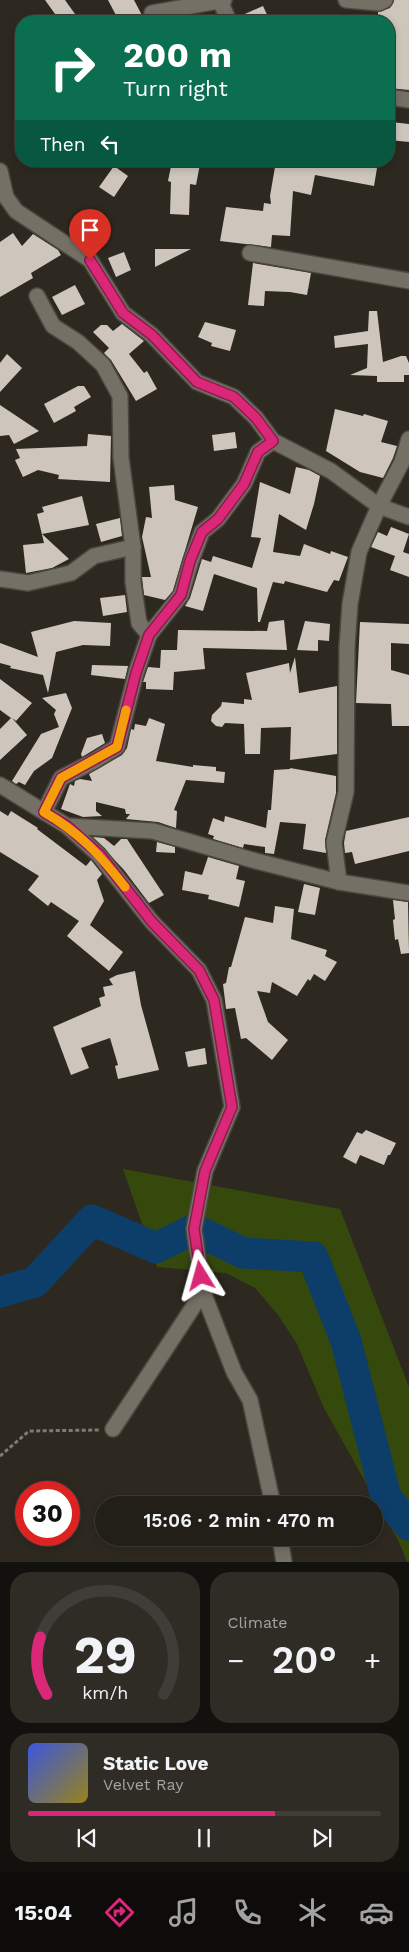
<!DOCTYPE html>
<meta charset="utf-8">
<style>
:root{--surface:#221f18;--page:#2e2c25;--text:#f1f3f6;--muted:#a2a2a2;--line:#3f3d37;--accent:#db2777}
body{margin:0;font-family:"Work Sans",sans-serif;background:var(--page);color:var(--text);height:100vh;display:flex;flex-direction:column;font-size:19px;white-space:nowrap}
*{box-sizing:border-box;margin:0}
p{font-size:16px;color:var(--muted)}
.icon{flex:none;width:28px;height:28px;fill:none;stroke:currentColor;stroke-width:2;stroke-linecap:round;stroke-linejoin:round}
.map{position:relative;height:1562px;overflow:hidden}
.drawer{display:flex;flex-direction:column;gap:10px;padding:10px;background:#13110d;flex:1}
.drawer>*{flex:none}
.top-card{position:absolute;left:15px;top:15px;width:380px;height:152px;border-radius:20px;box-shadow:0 2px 8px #0003,0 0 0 1px var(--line);background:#0b6e4f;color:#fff;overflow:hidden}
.speed{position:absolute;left:15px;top:1481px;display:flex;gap:10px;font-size:25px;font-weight:700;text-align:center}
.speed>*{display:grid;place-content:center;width:65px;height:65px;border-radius:50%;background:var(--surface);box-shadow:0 2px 8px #0003,0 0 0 1px var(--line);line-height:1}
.speed .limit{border:8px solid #d22;background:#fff;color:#111}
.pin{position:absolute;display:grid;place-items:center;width:42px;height:42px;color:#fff;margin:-51px -21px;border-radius:50% 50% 50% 0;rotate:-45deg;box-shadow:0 0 5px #0007}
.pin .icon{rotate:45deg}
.me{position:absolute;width:55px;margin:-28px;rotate:352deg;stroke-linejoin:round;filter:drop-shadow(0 0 4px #0008)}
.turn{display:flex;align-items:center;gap:18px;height:105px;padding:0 25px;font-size:22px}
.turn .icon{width:65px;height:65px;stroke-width:2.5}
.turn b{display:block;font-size:35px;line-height:42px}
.then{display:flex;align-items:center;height:48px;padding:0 25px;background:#0003;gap:10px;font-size:19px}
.big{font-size:38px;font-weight:600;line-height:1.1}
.drawer .widget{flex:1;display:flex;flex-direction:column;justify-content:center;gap:8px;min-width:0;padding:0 18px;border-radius:20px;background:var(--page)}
.drawer .dial{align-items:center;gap:0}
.dial svg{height:130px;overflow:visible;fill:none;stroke:var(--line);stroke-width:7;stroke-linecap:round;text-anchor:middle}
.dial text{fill:var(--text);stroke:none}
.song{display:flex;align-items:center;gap:15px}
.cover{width:60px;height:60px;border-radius:8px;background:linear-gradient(135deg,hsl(230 70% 55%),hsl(50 70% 35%))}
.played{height:5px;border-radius:2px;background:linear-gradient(90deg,var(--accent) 70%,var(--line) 70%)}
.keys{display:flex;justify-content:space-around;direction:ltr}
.heat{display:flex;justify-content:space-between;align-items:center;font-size:28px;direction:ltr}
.drawer .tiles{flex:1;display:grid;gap:10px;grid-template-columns:1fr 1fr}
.widget:last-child{grid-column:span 2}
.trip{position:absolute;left:95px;top:1496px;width:288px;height:50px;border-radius:25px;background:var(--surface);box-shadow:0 2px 8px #0003,0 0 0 1px var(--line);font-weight:600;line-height:50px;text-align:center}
.tabs{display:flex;height:80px;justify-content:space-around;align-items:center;background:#0e0c0a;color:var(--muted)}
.tabs .icon{width:35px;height:35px}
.tabs .selected{color:var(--accent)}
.tabs b{font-size:22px;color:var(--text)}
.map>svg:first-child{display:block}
</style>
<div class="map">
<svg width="409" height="1562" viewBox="0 0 409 1562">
<rect width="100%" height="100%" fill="#2d2920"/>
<path fill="#35490c" d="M123,1169L340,1209L409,1387V1562H407L398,1540L324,1408L297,1344L278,1315L255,1288L226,1273L157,1267Z"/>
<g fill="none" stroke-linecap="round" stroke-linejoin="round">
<path stroke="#0d3e6a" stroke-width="31" d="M0,1292L35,1282L92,1220L156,1248L194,1229L243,1253L313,1257L346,1341L386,1497L409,1525"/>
</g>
<g fill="#cec6bc">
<path d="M45,0H65L80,21H60Z"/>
<path d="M108,0H134L145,21H119Z"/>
<path d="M394,0H409V90L389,88V21H378V12L390,8Z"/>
<path d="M263,6L270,21H238V17Z"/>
<path d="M391,122L409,124V142L389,140Z"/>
<path d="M172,161L200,164L196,185L190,184L189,215L170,214L171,182L168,181Z"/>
<path d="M276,161H339L377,168L374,186L315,175L311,195L293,191L290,236L272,235L271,247L220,241L226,207L263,211L264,203L271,204L270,196Z"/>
<path d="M114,166L128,176L114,197L99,187Z"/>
<path d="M13,233L22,246L33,234L58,250L61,255L31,273L33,278L0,297V242Z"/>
<path d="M155,249H191L155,267Z"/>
<path d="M124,252L131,270L116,277L108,258Z"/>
<path d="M253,263L311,273L307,295L290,292L265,291L264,306L248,305Z"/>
<path d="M75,285L85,304L62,315L52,297Z"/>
<path d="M369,311H377L383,362L401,356H406L409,363V375H404V382H377V376L350,375L367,368L368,344L335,348L334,336L368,331Z"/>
<path d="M205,322L236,330L230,351L211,346L212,343L198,337Z"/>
<path d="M122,324L144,341L129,354L144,373L147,371L157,389L136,401L111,360L104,353L109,348L93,332L101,325H107L113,331Z"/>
<path d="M7,354L22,368L0,392V363Z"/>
<path d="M78,386H84L91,397L74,407L76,411L54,423L44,404Z"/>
<path d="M0,405L39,431L14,444L9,435L0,436Z"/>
<path d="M335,409L363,416L364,414L388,421L381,442L397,446L393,458L383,478L360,472L326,451Z"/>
<path d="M235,432L237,448L214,451L212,435Z"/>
<path d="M88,434L111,436L110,482L58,479L59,475L38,470L23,477L15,460L20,458L16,449L87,446Z"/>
<path d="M296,467L309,470L320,476L314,504L306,530L279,514L273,552L300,556L304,544L330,554L331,551L348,557L339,581L334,580L327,592L285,581L284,584L273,582L260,622H258L257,588L214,574L203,611L185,606L190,598L202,559L211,562L213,556L252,568L261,538L251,537L260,482L290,494Z"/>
<path d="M174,485L175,500L198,507L173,591L165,600L144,595L142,577H151L142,537L146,517L152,518L149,487Z"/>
<path d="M82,496L89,525L42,534L69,559L52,568L26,573L23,545L44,543L37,514L44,512L42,507Z"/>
<path d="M120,518L122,536L101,542L96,524Z"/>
<path d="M391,527L409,534L403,552L409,554V577L390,570L395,556L371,547L378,532L387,536Z"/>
<path d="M125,595L127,612L103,616L100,598Z"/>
<path d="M284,620L287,650L203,648L205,669L174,672L173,690L146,689V682H143L148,667L160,668L161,650H177L178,630L267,631L269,622Z"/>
<path d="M74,621L111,623L110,646L83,645L56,652L48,693L43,675L10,668L11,666L0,663V643L38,657L31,632Z"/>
<path d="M305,621L330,624L329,641L318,640V651L297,650Z"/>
<path d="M360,622L409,624V644L391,643V670L409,675V726H392L391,704L356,703Z"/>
<path d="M295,657L299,693L337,686V754L290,760L291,727L261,728L260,754H245L244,724L225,723L222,727L216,726L211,721L212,715L221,706L222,702L244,704V699L252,700L246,673L289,663L290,673Z"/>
<path d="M92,665L128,666L125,679L91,675Z"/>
<path d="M0,679L32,703L16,721L12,718L27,735L0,760V729L11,718L0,710Z"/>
<path d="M66,693L72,708L52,758L34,771L25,785L19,782L16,784L12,781L41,734L59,727L54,714L56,710L42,698Z"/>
<path d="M149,718L165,724L156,761L193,767V765L216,767V771L225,772L224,783L186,780L174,810L177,811L176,828L158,822L126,819L130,814H126L125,809L96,802V811L102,816L83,817L61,809L70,784L74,786L75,781L80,779L92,781L89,774L122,755L127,748L131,729L134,730L135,724L146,726Z"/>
<path d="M102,734L105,743L82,757L81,754L87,738Z"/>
<path d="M290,768L336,776V793L325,840L326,853L303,849L306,824L280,822L274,854L265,853V847L244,844L243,848L213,839L214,836L208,834L213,818L224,822L225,816L266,828L268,810H271L274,770L290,769Z"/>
<path d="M0,811L8,816L11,811L38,828L37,829L86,866L91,860L102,874L97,880L104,901L90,925L123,952L109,971L67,936L79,921L51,902L48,906L28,890L39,876L0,852Z"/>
<path d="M409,817V851L355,864L352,852L345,853L344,843L346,831Z"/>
<path d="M93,837L104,838L114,846L121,839H127L164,895L149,903L124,870Z"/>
<path d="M157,842L175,847V853L156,852Z"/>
<path d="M208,857L239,866L236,879L245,881L239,907L208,899L209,895L182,890L185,871L202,875Z"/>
<path d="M304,884L320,888L315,915L298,912Z"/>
<path d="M393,900L408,902L409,953L401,954L398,939L395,940L393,920L395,919Z"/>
<path d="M275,906L294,909L291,939L327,950L325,956L337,962L325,981L314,974L310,981L308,979L297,996L272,982L270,993L257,991L268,1022L288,1040L272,1060L246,1038L241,1039L235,1008L226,1009L223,984L226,983L229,967H231L245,917L273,923Z"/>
<path d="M135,971L141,1005L159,1070L118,1079L115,1066L118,1065L110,1038L81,1048L89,1068L71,1075L53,1027L101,1006L99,998L105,996L103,987L113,985L109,979L117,975Z"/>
<path d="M205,1048L207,1064L188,1067L185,1052Z"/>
<path d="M366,1130L396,1143L390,1155H388L384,1165L360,1155L356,1164L343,1157L357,1132L362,1134Z"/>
</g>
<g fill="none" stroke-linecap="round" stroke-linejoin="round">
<defs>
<g id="minor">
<path d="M346,0L379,3L385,0"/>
<path d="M220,1L229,21"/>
<path d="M152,13L224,0"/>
<path d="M389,97L409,100"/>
<path d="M0,171L6,197L16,211L90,260L123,313L152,335L197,382L234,397L256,418L273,441L331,471L379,506L409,517"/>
<path d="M250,253L409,281"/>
<path d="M37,296L53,326L78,342L103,365L120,396L121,458L133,547V582L139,623L149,635L136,673L117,747L94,761L61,778L44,812"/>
<path d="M0,579L28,583L71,573L94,556L133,547"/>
<path d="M149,635L181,595L191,561L202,532L218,519L244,484L258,452L273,441"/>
<path d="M0,785L67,826L153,831L256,861L339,882L409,893"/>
<path d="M67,826L99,855L152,922L199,970L214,1000L232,1107L205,1171L194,1229L203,1292L113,1429"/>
<path d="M339,882L334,842L346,792L347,647L350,604L359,552L379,506L402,462L409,439"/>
<path d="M203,1292L234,1372L250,1400L273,1505"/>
<path d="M280,1538L284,1562"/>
</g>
</defs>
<use href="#minor" stroke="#4a473e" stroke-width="18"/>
<path stroke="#7f7b73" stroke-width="3" stroke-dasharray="4 2.5" stroke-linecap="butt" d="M0,1456L29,1431L99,1430"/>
<use href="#minor" stroke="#747066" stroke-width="15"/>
</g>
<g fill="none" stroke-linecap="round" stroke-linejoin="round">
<defs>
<path id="route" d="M90,260L123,313L152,335L197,382L234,397L256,418L273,441L258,452L244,484L218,519L202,532L190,561L181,595L149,635L136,673L117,747L61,778L44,812L67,826L100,855L152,922L199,970L214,1000L232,1107L205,1171L194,1229L201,1276"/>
</defs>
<use href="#route" stroke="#8e194d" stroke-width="12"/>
<use href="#route" stroke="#db2777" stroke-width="9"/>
<path stroke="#f59e0b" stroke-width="9" d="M125,887C100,855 80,833 44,812L61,778L117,747L126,710"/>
</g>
</svg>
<div class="speed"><div class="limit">30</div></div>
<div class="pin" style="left:90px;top:260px;background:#d93025"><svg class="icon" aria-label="arrive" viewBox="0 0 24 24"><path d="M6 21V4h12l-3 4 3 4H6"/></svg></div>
<svg class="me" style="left:201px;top:1276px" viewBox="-20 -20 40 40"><path d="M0-17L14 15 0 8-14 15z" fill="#db2777" stroke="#fff" stroke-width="4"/></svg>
<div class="trip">15:06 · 2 min · 470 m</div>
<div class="top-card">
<div class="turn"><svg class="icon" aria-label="right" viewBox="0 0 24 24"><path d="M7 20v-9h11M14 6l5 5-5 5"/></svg><div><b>200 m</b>Turn right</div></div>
<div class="then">Then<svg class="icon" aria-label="left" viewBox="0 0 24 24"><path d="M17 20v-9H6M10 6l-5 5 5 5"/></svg></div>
</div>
</div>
<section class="drawer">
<div class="tiles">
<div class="widget dial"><svg viewBox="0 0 100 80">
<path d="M14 69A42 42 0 1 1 86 69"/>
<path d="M14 69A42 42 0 0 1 10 34" stroke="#db2777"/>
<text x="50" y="56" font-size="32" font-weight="700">29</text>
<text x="50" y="72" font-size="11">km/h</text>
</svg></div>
<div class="widget"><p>Climate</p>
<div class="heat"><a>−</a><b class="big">20°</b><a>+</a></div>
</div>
<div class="widget">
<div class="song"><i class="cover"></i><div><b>Static Love</b><p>Velvet Ray</p></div></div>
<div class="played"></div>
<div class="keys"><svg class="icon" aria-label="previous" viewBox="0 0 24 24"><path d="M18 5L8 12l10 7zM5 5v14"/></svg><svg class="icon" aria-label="pause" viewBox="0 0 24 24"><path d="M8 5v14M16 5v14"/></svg><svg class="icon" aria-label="next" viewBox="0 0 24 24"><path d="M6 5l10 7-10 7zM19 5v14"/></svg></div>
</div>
</div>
</section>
<nav class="tabs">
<b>15:04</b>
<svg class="icon selected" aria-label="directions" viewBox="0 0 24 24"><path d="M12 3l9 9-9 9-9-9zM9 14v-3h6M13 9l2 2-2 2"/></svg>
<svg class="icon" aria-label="music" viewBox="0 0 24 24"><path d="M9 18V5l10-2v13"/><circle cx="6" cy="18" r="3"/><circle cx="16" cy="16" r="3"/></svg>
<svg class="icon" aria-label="phone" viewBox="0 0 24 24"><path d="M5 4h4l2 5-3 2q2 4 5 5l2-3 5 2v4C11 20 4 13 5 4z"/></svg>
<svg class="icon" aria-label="climate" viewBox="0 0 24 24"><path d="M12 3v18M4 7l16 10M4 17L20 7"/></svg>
<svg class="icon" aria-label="car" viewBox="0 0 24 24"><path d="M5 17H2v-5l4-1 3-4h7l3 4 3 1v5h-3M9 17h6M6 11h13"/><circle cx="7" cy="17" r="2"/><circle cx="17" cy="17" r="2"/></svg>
</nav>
